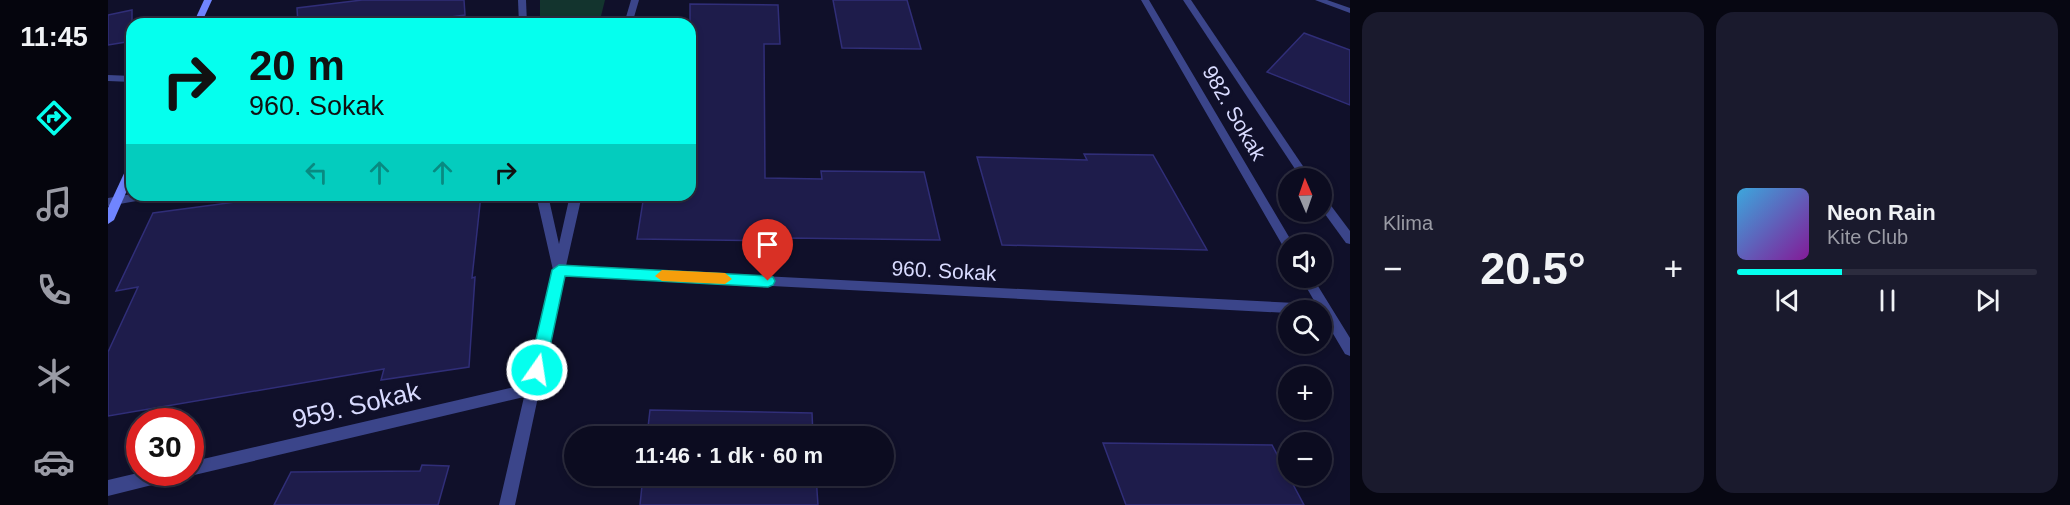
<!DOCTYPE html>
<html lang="tr">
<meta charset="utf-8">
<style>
:root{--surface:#0c0c20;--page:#1a1a2d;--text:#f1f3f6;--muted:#9a9ba5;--line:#2c2c3e;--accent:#05ffee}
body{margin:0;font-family:Arial,sans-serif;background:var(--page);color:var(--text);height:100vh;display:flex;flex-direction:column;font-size:22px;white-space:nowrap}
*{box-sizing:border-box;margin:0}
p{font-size:20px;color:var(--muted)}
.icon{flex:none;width:33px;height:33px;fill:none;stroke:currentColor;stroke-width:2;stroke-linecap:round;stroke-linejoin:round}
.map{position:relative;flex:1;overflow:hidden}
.details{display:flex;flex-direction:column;gap:12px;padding:12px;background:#070712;width:720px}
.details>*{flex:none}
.guide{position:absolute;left:18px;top:18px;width:570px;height:183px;border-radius:18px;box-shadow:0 3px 9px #0003,0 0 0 2px var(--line);background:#05ffee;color:#111;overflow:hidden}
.needle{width:39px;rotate:358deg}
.tools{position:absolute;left:1170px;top:168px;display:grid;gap:12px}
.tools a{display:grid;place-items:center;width:54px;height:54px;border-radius:50%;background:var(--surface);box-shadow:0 3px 9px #0003,0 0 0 2px var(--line);font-size:30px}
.speed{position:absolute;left:18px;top:408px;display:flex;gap:12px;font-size:30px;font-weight:700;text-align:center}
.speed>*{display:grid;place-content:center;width:78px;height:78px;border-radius:50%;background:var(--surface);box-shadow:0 3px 9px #0003,0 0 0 2px var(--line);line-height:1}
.speed .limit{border:9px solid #d22;background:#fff;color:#111}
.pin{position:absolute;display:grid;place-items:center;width:51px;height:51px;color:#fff;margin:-62px -26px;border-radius:50% 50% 50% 0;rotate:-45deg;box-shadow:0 0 6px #0007}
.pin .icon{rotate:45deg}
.me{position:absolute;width:66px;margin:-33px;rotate:13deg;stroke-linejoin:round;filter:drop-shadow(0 0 4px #0008)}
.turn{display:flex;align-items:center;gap:21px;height:126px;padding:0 24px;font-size:27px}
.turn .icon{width:78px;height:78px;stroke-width:2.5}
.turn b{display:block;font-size:42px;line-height:51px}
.lanes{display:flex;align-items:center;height:57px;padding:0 24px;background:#0003;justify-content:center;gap:30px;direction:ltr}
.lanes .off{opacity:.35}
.big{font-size:45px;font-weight:700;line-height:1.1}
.details .tile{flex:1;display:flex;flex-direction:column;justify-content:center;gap:9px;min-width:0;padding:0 21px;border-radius:18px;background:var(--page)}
.song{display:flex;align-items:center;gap:18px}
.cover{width:72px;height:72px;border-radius:9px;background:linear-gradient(135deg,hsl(200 70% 55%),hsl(290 70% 35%))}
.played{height:6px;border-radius:3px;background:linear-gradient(90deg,var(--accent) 35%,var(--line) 35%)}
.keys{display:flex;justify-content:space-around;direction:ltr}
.heat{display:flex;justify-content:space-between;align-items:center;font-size:33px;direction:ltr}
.details .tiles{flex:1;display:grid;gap:12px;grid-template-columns:repeat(2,1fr)}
.trip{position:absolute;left:456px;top:426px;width:330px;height:60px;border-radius:30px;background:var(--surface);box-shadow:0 3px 9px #0003,0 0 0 2px var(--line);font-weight:700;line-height:60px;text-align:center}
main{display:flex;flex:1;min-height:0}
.menu{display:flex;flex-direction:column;width:108px;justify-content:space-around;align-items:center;background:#05050d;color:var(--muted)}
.menu .icon{width:42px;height:42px}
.menu .active{color:var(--accent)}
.menu b{font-size:27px;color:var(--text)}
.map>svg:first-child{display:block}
</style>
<main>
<nav class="menu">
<b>11:45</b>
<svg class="icon active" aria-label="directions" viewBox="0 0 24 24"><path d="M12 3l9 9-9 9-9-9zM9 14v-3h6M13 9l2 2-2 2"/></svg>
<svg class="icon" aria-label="music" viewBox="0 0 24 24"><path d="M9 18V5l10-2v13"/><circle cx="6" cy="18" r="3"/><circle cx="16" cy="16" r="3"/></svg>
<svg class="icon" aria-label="phone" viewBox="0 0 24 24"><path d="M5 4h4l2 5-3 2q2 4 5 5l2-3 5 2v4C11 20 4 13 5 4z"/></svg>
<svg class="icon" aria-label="climate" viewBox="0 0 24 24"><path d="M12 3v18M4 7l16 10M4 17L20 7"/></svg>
<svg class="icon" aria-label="car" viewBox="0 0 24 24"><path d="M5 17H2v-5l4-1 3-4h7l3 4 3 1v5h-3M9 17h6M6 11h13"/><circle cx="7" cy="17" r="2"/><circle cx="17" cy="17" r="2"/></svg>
</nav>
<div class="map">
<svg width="1242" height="505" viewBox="0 0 1242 505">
<rect width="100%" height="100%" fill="#10102a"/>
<path fill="#13342e" d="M432,0H497L491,24H432Z"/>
<g fill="#1e1c4b" stroke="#302e78" stroke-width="1.5">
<path d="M254,0H356L357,15L293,24H190L189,8Z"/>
<path d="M725,0H799L813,49L734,48Z"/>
<path d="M582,4L670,5L672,44H656L657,178L714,179L713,171L816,172L832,240L680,238V241L529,239L536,195H582Z"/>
<path d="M24,10V41L0,45V15Z"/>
<path d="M1196,33L1242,50V105L1159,72Z"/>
<path d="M976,154L1045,155L1099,250L894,245L869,157L979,160Z"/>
<path d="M181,195H373L364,278L367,277L361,367L273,380L276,369L0,416V352L30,287L8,291L45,213Z"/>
<path d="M542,410L704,413L705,436H539Z"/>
<path d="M995,443L1164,445L1196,505H1018Z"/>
<path d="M314,465L341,466L330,505H166L183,472L312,471Z"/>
<path d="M535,476H708L710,505H532Z"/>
</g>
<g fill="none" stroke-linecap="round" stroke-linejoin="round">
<g fill="#3b458a" fill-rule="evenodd">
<path d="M1075,0H1083L1203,178H1193Z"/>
<path d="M1214,198L1218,199L1242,231V244L1238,243L1214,210Z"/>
</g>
<g fill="#3b458a" fill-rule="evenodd">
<path d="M410,0H418L419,24H411Z"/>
<path d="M523,0H531L524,24H516Z"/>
<path d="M1033,0H1041L1184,242L1186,244H1180V249L1176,248Z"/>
<path d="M1207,0H1219L1242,8V13Z"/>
<path d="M0,75L24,76V82L0,81Z"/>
<path d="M24,194L46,195L40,199L0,206V198Z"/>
<path d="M428,195H440L451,244L462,195H474L458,266L1208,304L1193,278H1205L1242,338V356L1237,354L1214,315V310H1180V313L456,275L407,505H391L416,397L82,476L77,474L76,472H82V462L419,384L445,270Z"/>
<path d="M34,472H75L73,477L68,479L0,496V480Z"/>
</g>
<g fill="#7085ff" fill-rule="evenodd">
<path d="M96,0H104L93,24H85Z"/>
<path d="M24,163V179L6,220L0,224V208L19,167Z"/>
</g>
</g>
<path fill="#05ffee" stroke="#03a69b" stroke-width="1.5" d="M451,265L660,276L665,277L667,281L665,285L660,287L457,276L437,370L434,375L429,377L423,375L421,370L444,270Z"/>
<path fill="#f59e0b" d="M554,270L617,273L624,279L617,284L554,281L547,276Z"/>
<g text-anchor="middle" stroke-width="6" stroke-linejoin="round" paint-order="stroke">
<g font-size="21" fill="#d9dbff" stroke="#10102a">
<text transform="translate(1126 113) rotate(60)" y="7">982. Sokak</text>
<text transform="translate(836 271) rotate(3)" y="7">960. Sokak</text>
</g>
<g font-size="26" fill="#d9dbff" stroke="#10102a">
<text transform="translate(248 405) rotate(-13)" y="9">959. Sokak</text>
</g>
</g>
</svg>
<div class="tools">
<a><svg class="needle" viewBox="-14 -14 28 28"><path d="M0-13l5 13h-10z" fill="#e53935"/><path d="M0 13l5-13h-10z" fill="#9a9ba5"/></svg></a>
<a><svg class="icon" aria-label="sound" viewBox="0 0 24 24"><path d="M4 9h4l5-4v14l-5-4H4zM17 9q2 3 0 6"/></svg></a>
<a><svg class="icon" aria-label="search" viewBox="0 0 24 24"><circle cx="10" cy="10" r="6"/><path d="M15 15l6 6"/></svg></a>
<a>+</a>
<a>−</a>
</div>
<div class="speed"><div class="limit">30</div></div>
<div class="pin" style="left:660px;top:281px;background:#d93025"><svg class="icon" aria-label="arrive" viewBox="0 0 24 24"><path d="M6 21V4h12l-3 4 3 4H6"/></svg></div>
<svg class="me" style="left:429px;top:370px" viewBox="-20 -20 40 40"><circle r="17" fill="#05ffee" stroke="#fff" stroke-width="3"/><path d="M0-11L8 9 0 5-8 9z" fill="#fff"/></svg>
<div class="trip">11:46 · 1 dk · 60 m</div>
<div class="guide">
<div class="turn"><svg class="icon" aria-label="right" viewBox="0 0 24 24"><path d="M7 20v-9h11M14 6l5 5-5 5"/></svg><div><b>20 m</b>960. Sokak</div></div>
<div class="lanes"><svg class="icon off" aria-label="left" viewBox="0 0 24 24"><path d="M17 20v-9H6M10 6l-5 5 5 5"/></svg><svg class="icon off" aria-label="ahead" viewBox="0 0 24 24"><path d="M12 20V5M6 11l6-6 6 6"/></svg><svg class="icon off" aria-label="ahead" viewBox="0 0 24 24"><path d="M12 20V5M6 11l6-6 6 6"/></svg><svg class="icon" aria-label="right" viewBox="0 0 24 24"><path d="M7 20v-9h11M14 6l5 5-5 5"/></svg></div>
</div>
</div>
<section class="details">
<div class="tiles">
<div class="tile"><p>Klima</p>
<div class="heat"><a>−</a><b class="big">20.5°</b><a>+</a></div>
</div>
<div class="tile">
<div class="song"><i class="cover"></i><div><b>Neon Rain</b><p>Kite Club</p></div></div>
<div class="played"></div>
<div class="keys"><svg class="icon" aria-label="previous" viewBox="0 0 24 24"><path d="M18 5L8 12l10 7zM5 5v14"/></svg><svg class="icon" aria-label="pause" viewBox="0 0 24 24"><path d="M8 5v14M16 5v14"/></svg><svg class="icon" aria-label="next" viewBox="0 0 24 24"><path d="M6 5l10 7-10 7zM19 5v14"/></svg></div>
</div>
</div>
</section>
</main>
